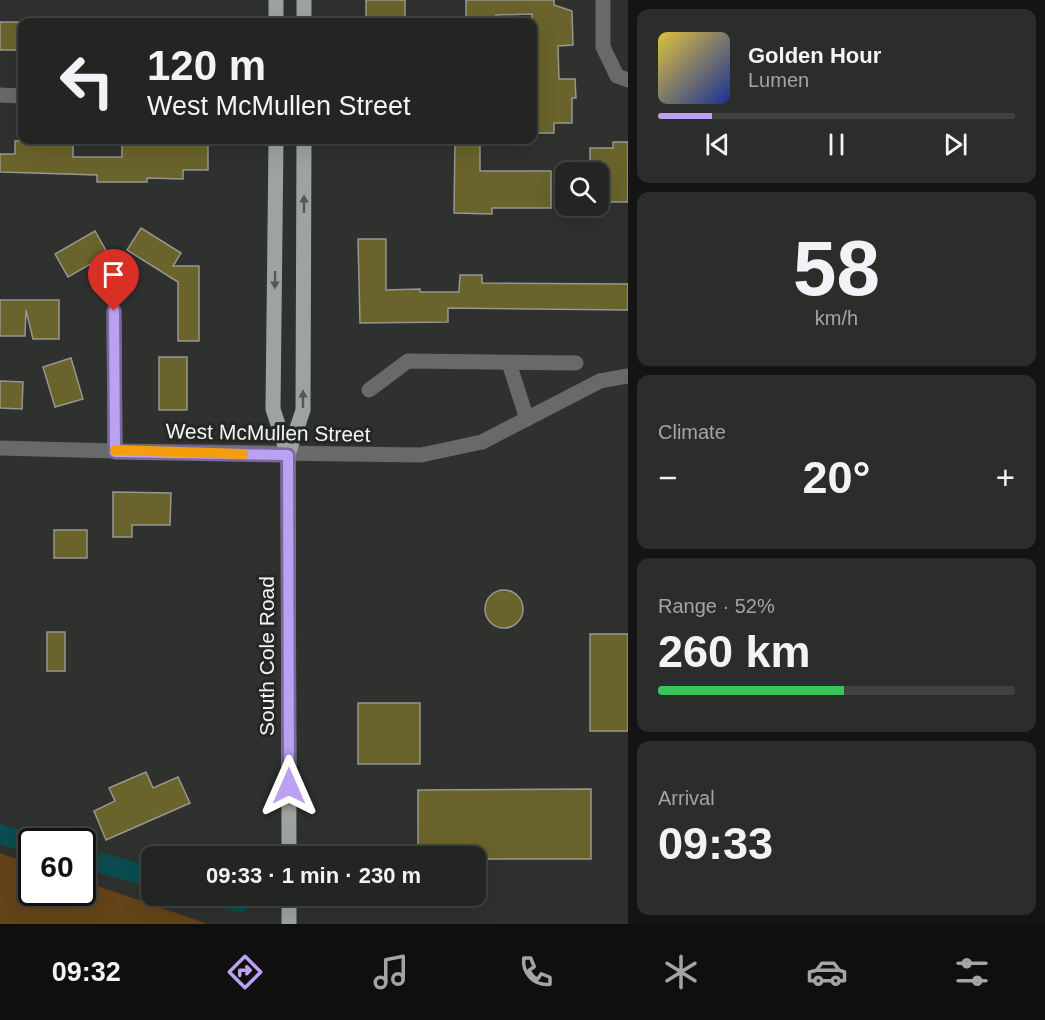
<!DOCTYPE html>
<meta charset="utf-8">
<style>
:root{--surface:#232522;--page:#2b2d2a;--text:#f1f3f6;--muted:#a3a5a5;--line:#404240;--accent:#bca0f2}
body{margin:0;font-family:Helvetica,sans-serif;background:var(--page);color:var(--text);height:100vh;display:flex;flex-direction:column;font-size:22px;white-space:nowrap}
*{box-sizing:border-box;margin:0}
p{font-size:20px;color:var(--muted)}
.icon{flex:none;width:33px;height:33px;fill:none;stroke:currentColor;stroke-width:2;stroke-linecap:round;stroke-linejoin:round}
.map{position:relative;flex:1;overflow:hidden}
.details{display:flex;flex-direction:column;gap:9px;padding:9px;background:#131413;width:417px}
.details>*{flex:none}
.guide{position:absolute;left:18px;top:18px;width:519px;height:126px;border-radius:12px;box-shadow:0 6px 24px #0002,0 0 0 2px var(--line);background:#232522;color:var(--text);overflow:hidden}
.tools{position:absolute;left:555px;top:162px;display:grid;gap:12px}
.tools a{display:grid;place-items:center;width:54px;height:54px;border-radius:12px;background:var(--surface);box-shadow:0 6px 24px #0002,0 0 0 2px var(--line);font-size:30px}
.speed{position:absolute;left:18px;top:828px;display:flex;gap:12px;font-size:30px;font-weight:700;text-align:center}
.speed>*{display:grid;place-content:center;width:78px;height:78px;border-radius:50%;background:var(--surface);box-shadow:0 6px 24px #0002,0 0 0 2px var(--line);line-height:1}
.speed .limit{border:3px solid #111;border-radius:9px;background:#fff;color:#111}
.pin{position:absolute;display:grid;place-items:center;width:51px;height:51px;color:#fff;margin:-62px -26px;border-radius:50% 50% 50% 0;rotate:-45deg;box-shadow:0 0 6px #0007}
.pin .icon{rotate:45deg}
.me{position:absolute;width:66px;margin:-33px;rotate:0deg;stroke-linejoin:round;filter:drop-shadow(0 0 4px #0008)}
.turn{display:flex;align-items:center;gap:21px;height:126px;padding:0 30px;font-size:27px}
.turn .icon{width:78px;height:78px;stroke-width:2.5}
.turn b{display:block;font-size:42px;line-height:51px}
.big{font-size:45px;font-weight:600;line-height:1.1}
.details .widget{flex:1;display:flex;flex-direction:column;justify-content:center;gap:9px;min-width:0;padding:0 21px;border-radius:12px;background:var(--page)}
.details .dial{align-items:center;gap:0}
.dial b{font-size:78px;line-height:1}
.song{display:flex;align-items:center;gap:18px}
.cover{width:72px;height:72px;border-radius:9px;background:linear-gradient(135deg,hsl(50 70% 55%),hsl(230 70% 35%))}
.played{height:6px;border-radius:3px;background:linear-gradient(90deg,var(--accent) 15%,var(--line) 15%)}
.keys{display:flex;justify-content:space-around;direction:ltr}
.heat{display:flex;justify-content:space-between;align-items:center;font-size:33px;direction:ltr}
.charge{height:9px;border-radius:4px;background:linear-gradient(90deg,#34c759 52%,var(--line) 0)}
.trip{position:absolute;left:141px;top:846px;width:345px;height:60px;border-radius:12px;background:var(--surface);box-shadow:0 6px 24px #0002,0 0 0 2px var(--line);font-weight:600;line-height:60px;text-align:center}
.dock{display:flex;height:96px;justify-content:space-around;align-items:center;background:#0e0f0e;color:var(--muted)}
.dock .icon{width:42px;height:42px}
.dock .selected{color:var(--accent)}
.dock b{font-size:27px;color:var(--text)}
main{display:flex;flex:1;min-height:0}
.map>svg:first-child{display:block}
</style>
<main>
<div class="map">
<svg width="628" height="924" viewBox="0 0 628 924">
<rect width="100%" height="100%" fill="#2f312e"/>
<path fill="#644318" d="M0,853L31,864L32,892H82L83,881L208,924H0Z"/>
<g fill="none" stroke-linecap="round" stroke-linejoin="round">
<g stroke="#094d50" stroke-width="20">
<path d="M0,834L32,844"/>
<path d="M82,858L152,877"/>
<path d="M216,896L240,902"/>
</g>
</g>
<g fill="#6a632b" stroke="#979691" stroke-width="1.5">
<rect x="366" y="0" width="39" height="19"/>
<path d="M466,0H554V5L572,11L573,45L558,46L559,79H575L576,98H572V123H554V133H532V14L496,15V22H466Z"/>
<rect x="0" y="22" width="22" height="28"/>
<path d="M122,140H147V142H208V170H183V179L147,178V182H97V175L0,172V154H15V141H73V157H122Z"/>
<path d="M455,140H480V171H551V208H492V214L454,213Z"/>
<path d="M613,142H628V202H598V172H590V148H613Z"/>
<path d="M141,228L181,253L173,266H199V341H178V282L127,250Z"/>
<path d="M95,231L108,254L68,277L55,254Z"/>
<path d="M358,239H386V290L420,289V292H459L460,275H482V283L628,284V310L448,308V322L360,323Z"/>
<path d="M0,300H59V339H33L26,310L25,336H0Z"/>
<rect x="159" y="357" width="28" height="53"/>
<path d="M71,358L83,399L55,407L43,367Z"/>
<path d="M0,381L23,382L22,409L0,408Z"/>
<path d="M113,492L171,493L170,525H132V537H113Z"/>
<rect x="54" y="530" width="33" height="28"/>
<circle cx="504" cy="609" r="19"/>
<rect x="47" y="632" width="18" height="39"/>
<rect x="590" y="634" width="38" height="97"/>
<rect x="358" y="703" width="62" height="61"/>
<path d="M146,772L153,788L178,777L190,803L106,840L94,811L115,801L109,788Z"/>
<path d="M591,789V859H476V856H418V790Z"/>
</g>
<g fill="none" stroke-linecap="round" stroke-linejoin="round">
<g stroke="#686a69" stroke-width="15">
<path d="M603,0V47L617,76L628,80"/>
<path d="M0,95L22,96"/>
<path d="M114,311L115,451"/>
<path d="M509,363L527,419"/>
<path d="M369,390L408,361L576,363"/>
<path d="M0,448L115,451L421,455L482,442L600,381L628,376"/>
</g>
<g stroke="#9ea3a0" stroke-width="15">
<path d="M276,0V22"/>
<path d="M304,22V0"/>
<path d="M276,140L273,409L288,455L289,856"/>
<path d="M288,455L303,410L304,140"/>
<path d="M289,896V924"/>
</g>
</g>
<defs><path id="oneway-solid" d="M-6-.8H1V-3.2L6.5 0L1 3.2V.8H-6Z" transform="scale(1.5)"/></defs>
<g fill="#555956">
<use href="#oneway-solid" transform="translate(304 204) rotate(-90)"/>
<use href="#oneway-solid" transform="translate(275 280) rotate(91)"/>
<use href="#oneway-solid" transform="translate(303 399) rotate(-90)"/>
</g>
<g fill="none" stroke-linecap="round" stroke-linejoin="round">
<defs>
<path id="route" d="M114,311L115,452L288,455L289,786"/>
</defs>
<use href="#route" stroke="#7a689d" stroke-width="15"/>
<use href="#route" stroke="#bca0f2" stroke-width="10"/>
<path stroke="#f59e0b" stroke-width="10" d="M115,450L243,454"/>
</g>
<g text-anchor="middle" stroke-width="6" stroke-linejoin="round" paint-order="stroke">
<g font-size="21" fill="#f3f4f2" stroke="#252724">
<text transform="translate(268 433) rotate(1)" y="7">West McMullen Street</text>
<text transform="translate(267 656) rotate(-90)" y="7">South Cole Road</text>
</g>
</g>
</svg>
<div class="tools">
<a><svg class="icon" aria-label="search" viewBox="0 0 24 24"><circle cx="10" cy="10" r="6"/><path d="M15 15l6 6"/></svg></a>
</div>
<div class="speed"><div class="limit">60</div></div>
<div class="pin" style="left:114px;top:311px;background:#d93025"><svg class="icon" aria-label="arrive" viewBox="0 0 24 24"><path d="M6 21V4h12l-3 4 3 4H6"/></svg></div>
<svg class="me" style="left:289px;top:786px" viewBox="-20 -20 40 40"><path d="M0-17L14 15 0 8-14 15z" fill="#bca0f2" stroke="#fff" stroke-width="4"/></svg>
<div class="trip">09:33 · 1 min · 230 m</div>
<div class="guide">
<div class="turn"><svg class="icon" aria-label="left" viewBox="0 0 24 24"><path d="M17 20v-9H6M10 6l-5 5 5 5"/></svg><div><b>120 m</b>West McMullen Street</div></div>
</div>
</div>
<section class="details">
<div class="widget">
<div class="song"><i class="cover"></i><div><b>Golden Hour</b><p>Lumen</p></div></div>
<div class="played"></div>
<div class="keys"><svg class="icon" aria-label="previous" viewBox="0 0 24 24"><path d="M18 5L8 12l10 7zM5 5v14"/></svg><svg class="icon" aria-label="pause" viewBox="0 0 24 24"><path d="M8 5v14M16 5v14"/></svg><svg class="icon" aria-label="next" viewBox="0 0 24 24"><path d="M6 5l10 7-10 7zM19 5v14"/></svg></div>
</div>
<div class="widget dial"><b>58</b><p>km/h</p></div>
<div class="widget"><p>Climate</p>
<div class="heat"><a>−</a><b class="big">20°</b><a>+</a></div>
</div>
<div class="widget"><p>Range · 52%</p><b class="big">260 km</b><div class="charge"></div></div>
<div class="widget"><p>Arrival</p><b class="big">09:33</b></div>
</section>
</main>
<nav class="dock">
<b>09:32</b>
<svg class="icon selected" aria-label="directions" viewBox="0 0 24 24"><path d="M12 3l9 9-9 9-9-9zM9 14v-3h6M13 9l2 2-2 2"/></svg>
<svg class="icon" aria-label="music" viewBox="0 0 24 24"><path d="M9 18V5l10-2v13"/><circle cx="6" cy="18" r="3"/><circle cx="16" cy="16" r="3"/></svg>
<svg class="icon" aria-label="phone" viewBox="0 0 24 24"><path d="M5 4h4l2 5-3 2q2 4 5 5l2-3 5 2v4C11 20 4 13 5 4z"/></svg>
<svg class="icon" aria-label="climate" viewBox="0 0 24 24"><path d="M12 3v18M4 7l16 10M4 17L20 7"/></svg>
<svg class="icon" aria-label="car" viewBox="0 0 24 24"><path d="M5 17H2v-5l4-1 3-4h7l3 4 3 1v5h-3M9 17h6M6 11h13"/><circle cx="7" cy="17" r="2"/><circle cx="17" cy="17" r="2"/></svg>
<svg class="icon" aria-label="filters" viewBox="0 0 24 24"><path d="M4 7h16M4 17h16"/><circle cx="9" cy="7" r="2"/><circle cx="15" cy="17" r="2"/></svg>
</nav>
